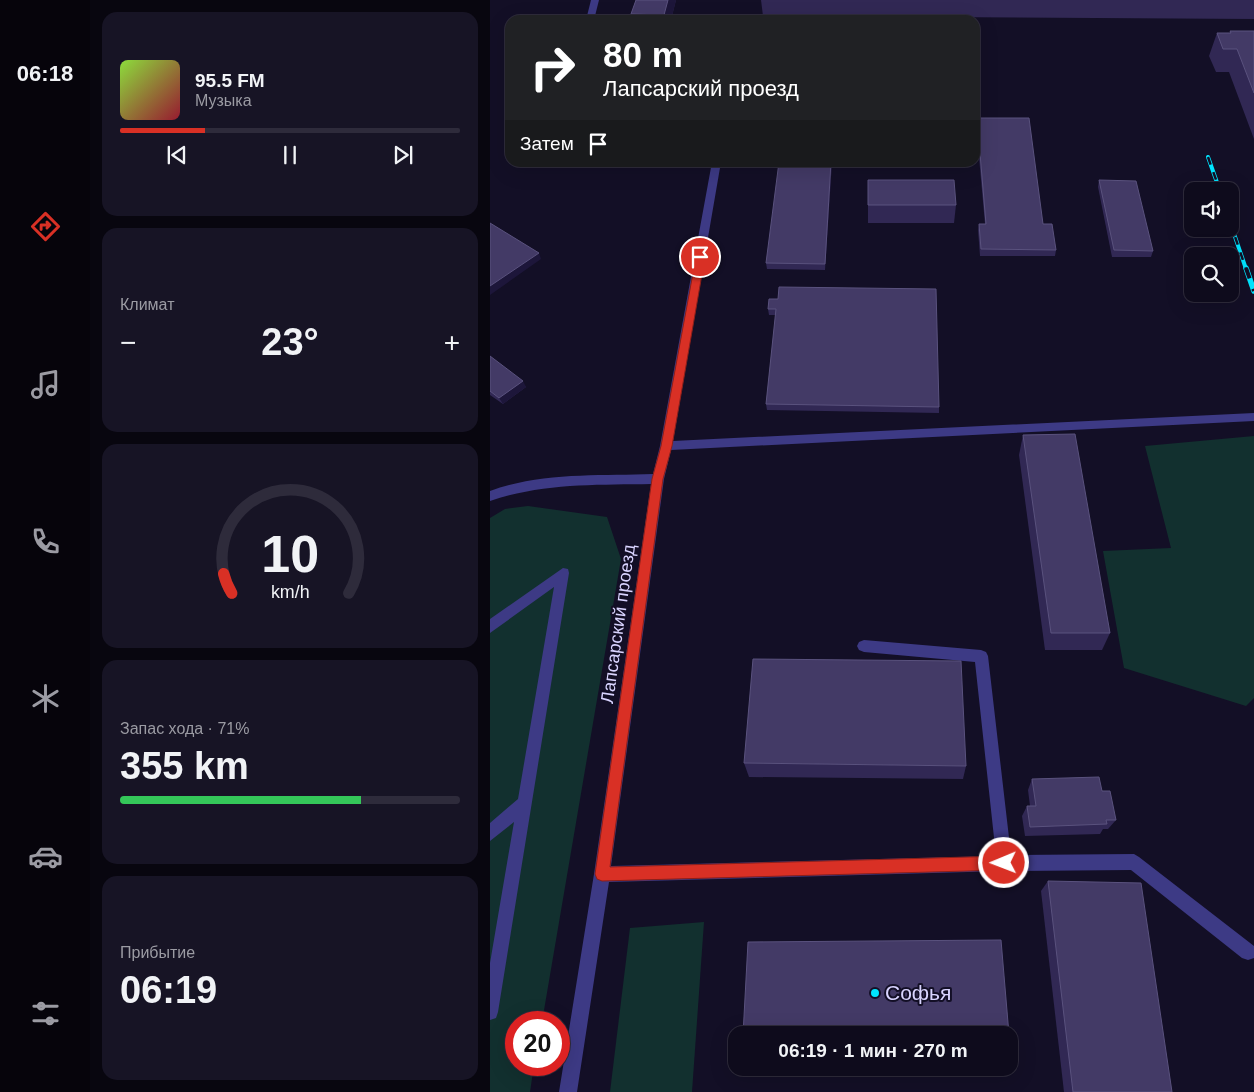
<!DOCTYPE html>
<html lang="ru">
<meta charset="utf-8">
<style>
:root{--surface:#0e0b1c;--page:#171425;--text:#f1f3f6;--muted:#9b9ba3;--line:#2e2b3b;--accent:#d93025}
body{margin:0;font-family:Helvetica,sans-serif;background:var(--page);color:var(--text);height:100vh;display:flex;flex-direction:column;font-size:19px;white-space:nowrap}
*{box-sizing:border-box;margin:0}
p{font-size:16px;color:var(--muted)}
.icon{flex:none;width:28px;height:28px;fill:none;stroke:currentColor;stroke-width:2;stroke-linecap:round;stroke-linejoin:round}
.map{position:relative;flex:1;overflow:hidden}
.side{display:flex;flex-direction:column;gap:12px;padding:12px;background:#08060f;width:400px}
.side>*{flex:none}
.top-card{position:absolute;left:15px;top:15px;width:475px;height:152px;border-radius:15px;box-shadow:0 5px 20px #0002,0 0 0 1px var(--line);background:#202124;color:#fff;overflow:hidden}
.controls{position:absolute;left:694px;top:182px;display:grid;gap:10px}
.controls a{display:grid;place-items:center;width:55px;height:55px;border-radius:10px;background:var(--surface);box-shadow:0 5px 20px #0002,0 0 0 1px var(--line);font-size:25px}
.speed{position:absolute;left:15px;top:1011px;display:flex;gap:10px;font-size:25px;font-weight:700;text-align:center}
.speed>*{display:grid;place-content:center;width:65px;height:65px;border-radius:50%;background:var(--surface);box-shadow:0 5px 20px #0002,0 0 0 1px var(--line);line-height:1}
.speed .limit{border:8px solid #d22;background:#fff;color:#111}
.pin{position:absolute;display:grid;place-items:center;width:42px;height:42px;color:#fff;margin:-21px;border:2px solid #fff;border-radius:50%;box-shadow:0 1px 5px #0007}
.me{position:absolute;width:55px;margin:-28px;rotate:269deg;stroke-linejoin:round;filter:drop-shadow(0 0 4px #0008)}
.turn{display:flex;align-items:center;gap:18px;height:105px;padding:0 15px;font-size:22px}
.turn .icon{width:65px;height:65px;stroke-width:2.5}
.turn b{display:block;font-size:35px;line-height:42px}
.then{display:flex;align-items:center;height:48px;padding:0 15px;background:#0003;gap:10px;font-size:19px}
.big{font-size:38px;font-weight:700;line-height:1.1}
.side .widget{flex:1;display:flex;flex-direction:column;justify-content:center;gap:8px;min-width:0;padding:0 18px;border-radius:15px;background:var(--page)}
.side .dial{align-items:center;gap:0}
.dial svg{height:130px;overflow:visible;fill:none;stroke:var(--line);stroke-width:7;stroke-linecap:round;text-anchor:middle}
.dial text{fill:var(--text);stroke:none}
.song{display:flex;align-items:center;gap:15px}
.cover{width:60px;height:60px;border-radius:8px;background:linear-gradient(135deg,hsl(90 70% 55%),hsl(350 70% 35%))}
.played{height:5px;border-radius:2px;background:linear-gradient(90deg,var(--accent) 25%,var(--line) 25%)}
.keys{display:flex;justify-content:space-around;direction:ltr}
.heat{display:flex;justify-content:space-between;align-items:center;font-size:28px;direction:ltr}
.charge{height:8px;border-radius:4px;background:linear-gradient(90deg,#34c759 71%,var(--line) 0)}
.trip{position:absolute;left:238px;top:1026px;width:290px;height:50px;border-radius:15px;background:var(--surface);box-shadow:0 5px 20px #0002,0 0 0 1px var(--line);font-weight:700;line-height:50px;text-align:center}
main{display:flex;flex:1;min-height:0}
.menu{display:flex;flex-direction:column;width:90px;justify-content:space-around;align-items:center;background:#06040b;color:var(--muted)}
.menu .icon{width:35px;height:35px}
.menu .current{color:var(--accent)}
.menu b{font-size:22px;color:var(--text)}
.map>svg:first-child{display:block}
</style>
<main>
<nav class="menu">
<b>06:18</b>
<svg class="icon current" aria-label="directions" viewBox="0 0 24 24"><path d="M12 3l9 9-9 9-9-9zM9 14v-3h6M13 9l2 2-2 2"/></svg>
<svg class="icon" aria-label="music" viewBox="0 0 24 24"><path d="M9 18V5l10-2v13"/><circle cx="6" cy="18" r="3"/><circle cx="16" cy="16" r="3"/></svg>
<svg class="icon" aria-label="phone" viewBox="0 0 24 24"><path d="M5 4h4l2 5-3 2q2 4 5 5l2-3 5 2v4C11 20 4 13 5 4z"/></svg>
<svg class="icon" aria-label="climate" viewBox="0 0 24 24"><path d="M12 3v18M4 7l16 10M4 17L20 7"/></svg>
<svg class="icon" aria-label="car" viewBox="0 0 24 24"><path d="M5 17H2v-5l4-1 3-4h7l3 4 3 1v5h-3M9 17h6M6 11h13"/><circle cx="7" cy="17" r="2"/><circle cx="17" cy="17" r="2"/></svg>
<svg class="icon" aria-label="filters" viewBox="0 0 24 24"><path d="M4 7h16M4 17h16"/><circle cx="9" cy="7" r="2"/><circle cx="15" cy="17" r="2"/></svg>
</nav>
<section class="side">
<div class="widget">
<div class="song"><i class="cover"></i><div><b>95.5 FM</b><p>Музыка</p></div></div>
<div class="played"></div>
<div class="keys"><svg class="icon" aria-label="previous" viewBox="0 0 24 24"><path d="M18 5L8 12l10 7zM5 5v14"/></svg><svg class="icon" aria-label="pause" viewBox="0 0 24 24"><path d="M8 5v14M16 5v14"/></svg><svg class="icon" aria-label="next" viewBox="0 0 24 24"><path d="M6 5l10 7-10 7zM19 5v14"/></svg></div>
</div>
<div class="widget"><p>Климат</p>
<div class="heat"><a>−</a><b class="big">23°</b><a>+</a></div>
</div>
<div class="widget dial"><svg viewBox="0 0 100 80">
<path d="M14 69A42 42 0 1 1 86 69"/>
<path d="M14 69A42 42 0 0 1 9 57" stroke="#d93025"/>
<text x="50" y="56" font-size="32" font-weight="700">10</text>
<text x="50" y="72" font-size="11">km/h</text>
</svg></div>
<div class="widget"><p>Запас хода · 71%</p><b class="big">355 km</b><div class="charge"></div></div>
<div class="widget"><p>Прибытие</p><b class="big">06:19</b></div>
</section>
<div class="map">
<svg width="764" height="1092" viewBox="0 0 764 1092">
<rect width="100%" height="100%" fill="#130f26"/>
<g fill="#12302f">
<path d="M764,436V698L756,706L634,668L613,551L681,548L655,446Z"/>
<path d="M38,506L117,517L131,559L52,1022H26V1065H44L40,1092H0V518L15,509Z"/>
<path d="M214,922L202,1092H120L140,928Z"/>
</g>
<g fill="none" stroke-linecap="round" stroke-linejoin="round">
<g fill="#3d3a85" fill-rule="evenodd">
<path d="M101,0H109L104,20H96Z"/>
<path d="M222,162H231L183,441L764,413V421L181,450L174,479L121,866L506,856L485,662L374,652L369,650L367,646L369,642L374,640L491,650L496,652L498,656L521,855L644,854L649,857L764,946V958L758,960L752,958L641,870L514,871L119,882L87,1092H69L104,874L161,484C106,485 53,483 0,501V491C52,472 109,476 163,474L170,446Z"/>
<path d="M73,568L78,569L79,573L8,1012L6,1018L0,1020V963L24,822L0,841V823L28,799L64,587L0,633V619Z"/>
</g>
<defs>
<g id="rail-far1">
<path d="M718,157L730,191"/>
<path d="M740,222L756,269"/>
</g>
<path id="rail" d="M756,268L764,291"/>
</defs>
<use href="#rail-far1" stroke="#00e5ff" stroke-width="4"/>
<use href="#rail" stroke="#00e5ff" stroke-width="5.5"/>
<use href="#rail-far1" stroke="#130f26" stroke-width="2.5" stroke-dasharray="8" stroke-linecap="butt"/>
<use href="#rail" stroke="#130f26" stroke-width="4" stroke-dasharray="11" stroke-linecap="butt"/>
</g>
<g fill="#312854">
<path d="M146,0H186L181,20H143L141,14Z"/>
<path d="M271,0H764V19L273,16Z"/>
<path d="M740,31H764V139L739,72H726L719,56L727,33H740Z"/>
<path d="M487,118L553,224L566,250L565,256H490L488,230L489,224H495L486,124Z"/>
<path d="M342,162L335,270L277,269L276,263Z"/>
<path d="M377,162H443V164Z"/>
<path d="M378,180L466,205L464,223H378Z"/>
<path d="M609,180L663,251L661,257H622L608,187Z"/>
<path d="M288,299L449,407V413L277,410L276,404L286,315H279L278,309Z"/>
<path d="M0,356L36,387L13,404L0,395Z"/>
<path d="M533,435L620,633L612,650H555L529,455Z"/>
<path d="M254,763L476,766L473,779L259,777Z"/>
<path d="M542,779L612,791L626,820L618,829H613L610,834L535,836L532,816L537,806H540L538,790Z"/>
<path d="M558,881L682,1092H574L551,891Z"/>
</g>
<g fill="#1d163a">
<path d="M178,0H186L181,20H175L174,15Z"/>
<path d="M341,162H342L335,270V264Z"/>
<path d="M49,253L51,259L0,295V286Z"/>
<path d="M33,381L36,387L13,404L9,398Z"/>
</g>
<g fill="#433a66" stroke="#5a527e">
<path d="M146,0H178L174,15L141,14Z"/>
<path d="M740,31H764V93L747,49H733L727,33H741Z"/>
<path d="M487,118H539L553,224H562L566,250L491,249L489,224H496Z"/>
<path d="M289,162H341L335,264L276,263Z"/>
<path d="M378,180H464L466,205H378Z"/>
<path d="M609,180L646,181L663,251L624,250Z"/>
<path d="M0,223L49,253L0,286Z"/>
<path d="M289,287L446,289L449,407L276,404L286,309H278L279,299H288Z"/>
<path d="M0,356L33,381L9,398L0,391Z"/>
<path d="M585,434L620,633H561L533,435Z"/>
<path d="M263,659L471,661L476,766L254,763Z"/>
<path d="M609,777L612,791H620L626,820H616L617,824L540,827L537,806H546L542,779Z"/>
<path d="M558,881L651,883L682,1092H583Z"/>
<path d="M511,940L521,1058H519V1035H253L258,942Z"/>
</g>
<path fill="#d93025" stroke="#8d1f18" d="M210,254L215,257L182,446L173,479L120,867L514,856L519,858L521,863L519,868L514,870L112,881L107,879L105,874L162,479L171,446L206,257Z"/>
<circle fill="#00e5ff" stroke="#130f26" stroke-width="2" cx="385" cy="993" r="5"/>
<g text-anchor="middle" stroke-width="4" stroke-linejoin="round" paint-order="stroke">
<g font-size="18" fill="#d9d4ff" stroke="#130f26">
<text transform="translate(128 624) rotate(-82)" y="6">Лапсарский проезд</text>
</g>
<g font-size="21" fill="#d9d4ff" stroke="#130f26" text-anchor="start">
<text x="395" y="1000">Софья</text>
</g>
</g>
</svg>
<div class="controls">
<a><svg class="icon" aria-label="sound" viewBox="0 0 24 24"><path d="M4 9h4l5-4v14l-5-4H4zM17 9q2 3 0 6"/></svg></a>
<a><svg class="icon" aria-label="search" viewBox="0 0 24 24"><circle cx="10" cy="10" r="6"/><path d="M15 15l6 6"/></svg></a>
</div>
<div class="speed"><div class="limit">20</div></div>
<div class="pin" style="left:210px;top:257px;background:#d93025"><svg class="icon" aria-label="arrive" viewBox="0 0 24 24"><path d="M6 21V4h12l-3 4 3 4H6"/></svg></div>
<svg class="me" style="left:514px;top:863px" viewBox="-20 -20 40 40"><circle r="17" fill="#d93025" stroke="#fff" stroke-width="3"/><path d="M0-11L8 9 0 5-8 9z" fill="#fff"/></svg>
<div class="trip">06:19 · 1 мин · 270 m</div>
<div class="top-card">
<div class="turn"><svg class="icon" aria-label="right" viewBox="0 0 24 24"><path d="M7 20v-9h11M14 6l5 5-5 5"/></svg><div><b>80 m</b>Лапсарский проезд</div></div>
<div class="then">Затем<svg class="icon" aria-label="arrive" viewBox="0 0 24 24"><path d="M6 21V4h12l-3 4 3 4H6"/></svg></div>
</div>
</div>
</main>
